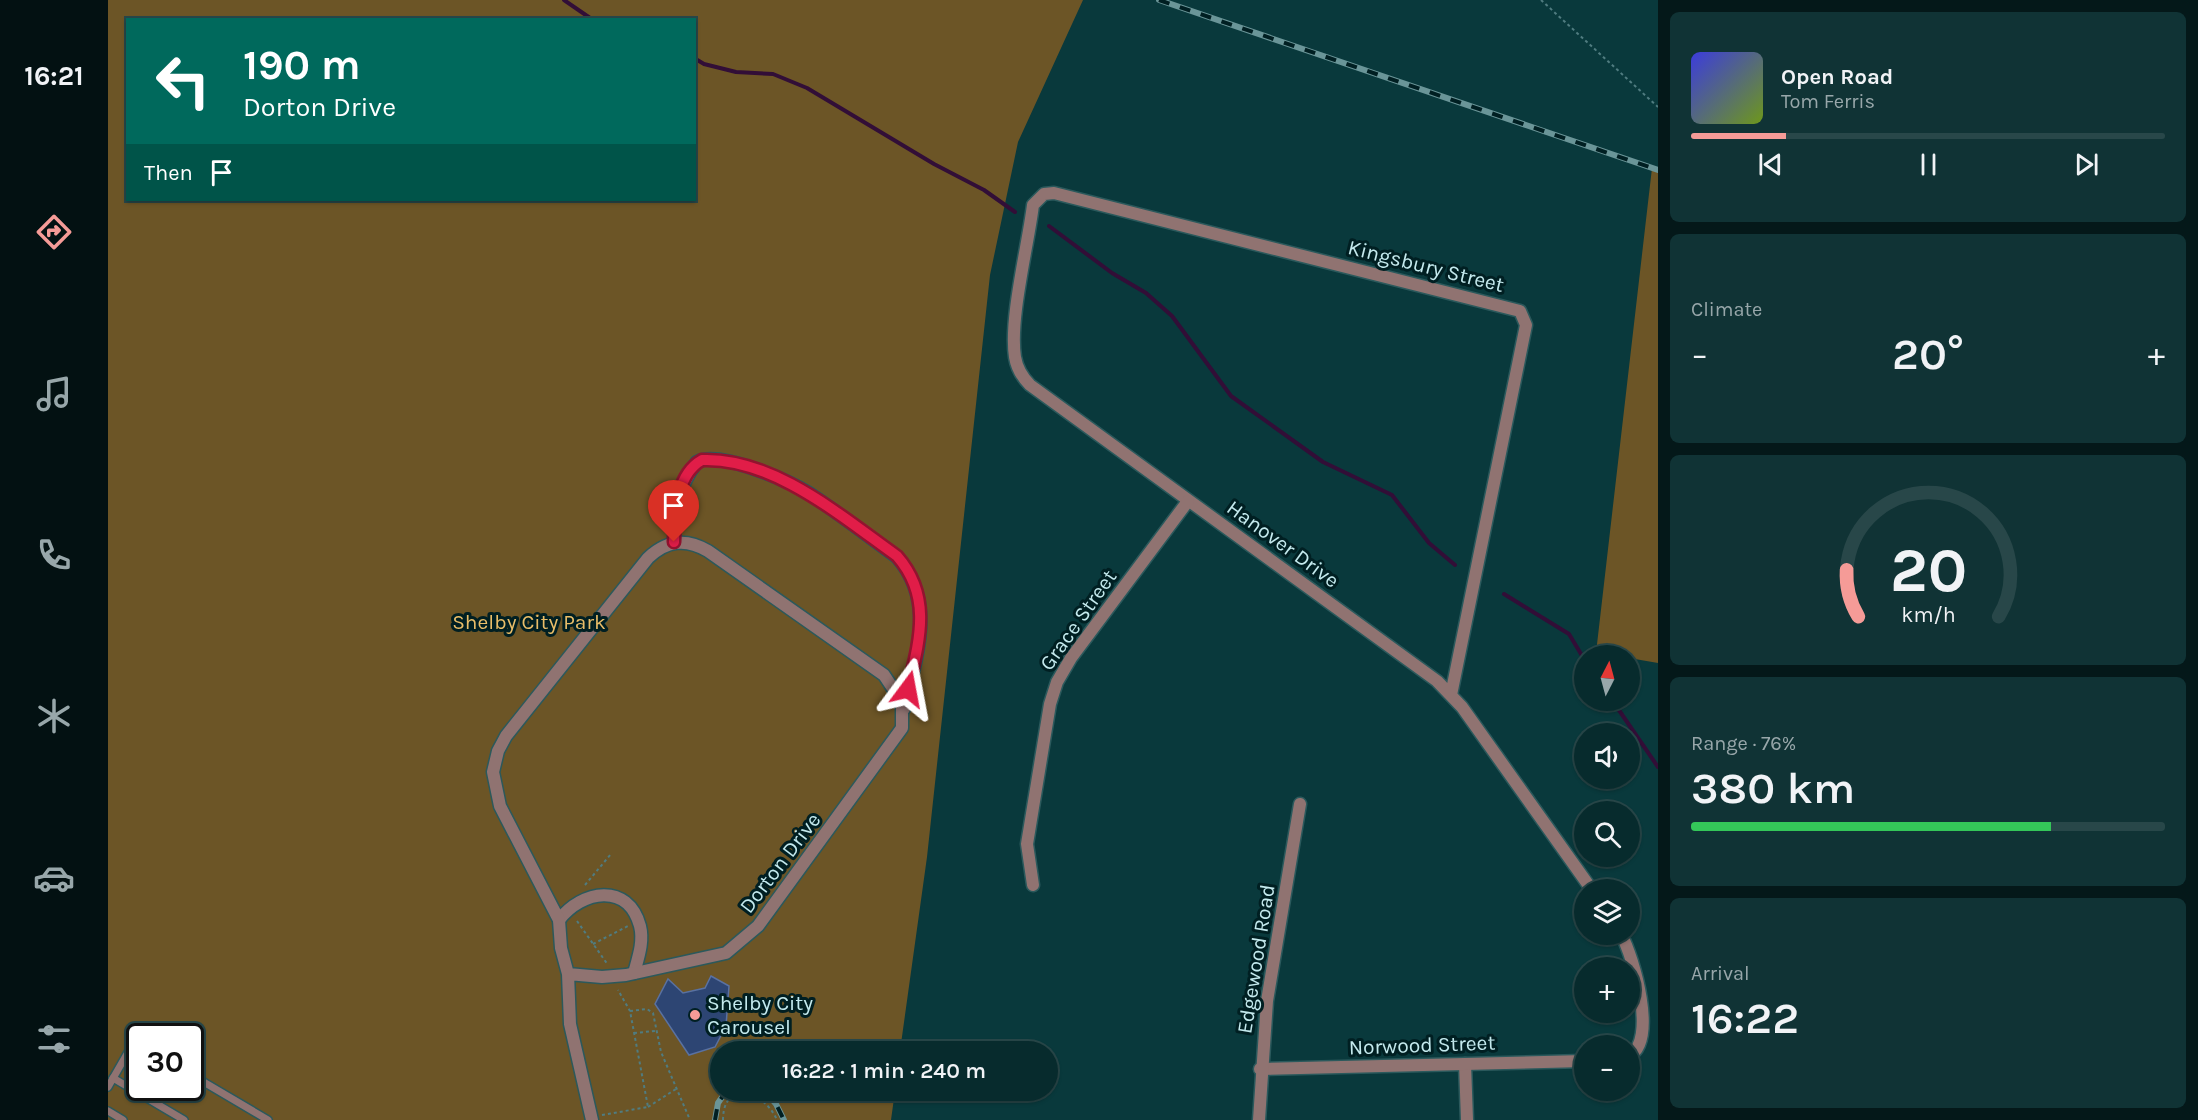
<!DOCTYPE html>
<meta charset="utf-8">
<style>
:root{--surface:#072b2d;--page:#103335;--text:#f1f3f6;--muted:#98a7aa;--line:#284749;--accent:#f59b97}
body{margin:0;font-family:Karla,sans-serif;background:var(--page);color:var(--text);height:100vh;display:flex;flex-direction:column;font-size:22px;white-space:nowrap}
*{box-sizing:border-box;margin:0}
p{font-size:20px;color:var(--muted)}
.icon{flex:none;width:33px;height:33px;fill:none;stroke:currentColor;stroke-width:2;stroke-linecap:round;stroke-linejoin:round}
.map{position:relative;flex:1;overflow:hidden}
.panel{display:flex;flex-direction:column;gap:12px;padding:12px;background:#041819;width:540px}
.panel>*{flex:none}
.banner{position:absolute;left:18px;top:18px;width:570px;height:183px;border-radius:0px;box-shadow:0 2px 4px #0004,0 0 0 2px var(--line);background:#00695c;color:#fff;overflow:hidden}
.needle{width:39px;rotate:6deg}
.tools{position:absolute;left:1466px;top:645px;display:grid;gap:12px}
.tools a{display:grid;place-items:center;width:66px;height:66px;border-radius:50%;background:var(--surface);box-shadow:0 2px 4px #0004,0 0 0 2px var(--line);font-size:30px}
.speed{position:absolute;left:18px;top:1023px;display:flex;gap:12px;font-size:30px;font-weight:700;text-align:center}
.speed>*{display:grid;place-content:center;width:78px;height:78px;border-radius:50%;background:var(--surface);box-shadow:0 2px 4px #0004,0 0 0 2px var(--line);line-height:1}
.speed .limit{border:3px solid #111;border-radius:9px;background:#fff;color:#111}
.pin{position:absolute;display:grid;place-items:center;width:51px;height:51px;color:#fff;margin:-62px -26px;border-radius:50% 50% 50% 0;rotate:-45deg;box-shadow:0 0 6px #0007}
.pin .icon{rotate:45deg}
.me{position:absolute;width:66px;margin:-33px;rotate:13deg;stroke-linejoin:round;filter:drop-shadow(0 0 4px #0008)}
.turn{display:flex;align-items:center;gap:21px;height:126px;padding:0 18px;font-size:27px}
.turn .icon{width:78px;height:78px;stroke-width:2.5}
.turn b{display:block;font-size:42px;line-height:51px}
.then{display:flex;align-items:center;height:57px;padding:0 18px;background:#0003;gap:12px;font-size:22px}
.big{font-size:45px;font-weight:600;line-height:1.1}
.panel .tile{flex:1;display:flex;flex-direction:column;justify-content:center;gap:9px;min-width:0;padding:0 21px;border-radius:9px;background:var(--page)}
.panel .dial{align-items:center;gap:0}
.dial svg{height:156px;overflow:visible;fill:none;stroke:var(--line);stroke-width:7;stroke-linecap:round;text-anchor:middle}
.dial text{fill:var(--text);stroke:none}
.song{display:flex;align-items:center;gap:18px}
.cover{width:72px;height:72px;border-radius:9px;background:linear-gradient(135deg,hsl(240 70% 55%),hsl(80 70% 35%))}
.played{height:6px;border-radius:3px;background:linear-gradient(90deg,var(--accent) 20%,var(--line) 20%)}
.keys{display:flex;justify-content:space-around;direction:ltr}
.heat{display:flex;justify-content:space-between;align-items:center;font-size:33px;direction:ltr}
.charge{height:9px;border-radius:4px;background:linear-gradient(90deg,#34c759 76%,var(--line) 0)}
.trip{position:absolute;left:602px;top:1041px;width:348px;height:60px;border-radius:30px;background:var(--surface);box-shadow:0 2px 4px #0004,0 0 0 2px var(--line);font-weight:600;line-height:60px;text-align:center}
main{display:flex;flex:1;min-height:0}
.menu{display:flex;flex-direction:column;width:108px;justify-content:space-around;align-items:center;background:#031112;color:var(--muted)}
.menu .icon{width:42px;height:42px}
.menu .selected{color:var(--accent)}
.menu b{font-size:27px;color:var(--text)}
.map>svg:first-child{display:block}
</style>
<main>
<nav class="menu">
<b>16:21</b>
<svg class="icon selected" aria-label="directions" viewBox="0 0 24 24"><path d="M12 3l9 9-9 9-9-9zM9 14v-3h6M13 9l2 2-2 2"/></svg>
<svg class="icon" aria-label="music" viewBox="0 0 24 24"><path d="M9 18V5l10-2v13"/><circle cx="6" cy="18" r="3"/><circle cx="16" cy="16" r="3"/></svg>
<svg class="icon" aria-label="phone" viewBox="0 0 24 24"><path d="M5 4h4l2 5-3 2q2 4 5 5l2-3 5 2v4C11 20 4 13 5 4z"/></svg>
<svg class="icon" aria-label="climate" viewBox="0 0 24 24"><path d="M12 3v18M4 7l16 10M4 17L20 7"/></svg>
<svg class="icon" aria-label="car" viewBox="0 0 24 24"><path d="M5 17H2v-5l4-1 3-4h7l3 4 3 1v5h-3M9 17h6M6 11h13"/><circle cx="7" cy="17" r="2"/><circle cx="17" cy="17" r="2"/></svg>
<svg class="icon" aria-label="filters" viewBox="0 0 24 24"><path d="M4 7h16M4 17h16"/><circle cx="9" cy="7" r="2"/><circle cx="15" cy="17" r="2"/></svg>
</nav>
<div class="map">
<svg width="1550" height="1120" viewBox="0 0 1550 1120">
<rect width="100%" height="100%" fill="#09393c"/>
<g fill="#6c5526" fill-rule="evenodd">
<path d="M0,0H975L910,142L882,275L819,857L792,1051L612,1052V1090L787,1091L783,1120H0ZM20,20H586V200H20ZM32,1036H82V1088H32Z"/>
<path d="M1544,168L1550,170V663L1521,658V656L1488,653Z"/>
</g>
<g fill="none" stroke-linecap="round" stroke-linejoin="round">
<g stroke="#320e37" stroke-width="4">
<path d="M456,0L485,20"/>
<path d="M586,58L596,64L628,72L665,74L699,88L826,164L876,190L907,212"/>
<path d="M941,226L1004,273L1038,293L1064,316L1123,396L1215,462L1284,495L1321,543L1347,565"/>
<path d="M1396,594L1461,634L1476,659"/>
<path d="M1504,700L1550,767"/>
</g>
</g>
<path fill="#2d4573" stroke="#5971a1" stroke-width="1.5" d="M603,976L621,986L618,1026L607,1047L581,1055L547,1004L560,979L575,993L597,988Z"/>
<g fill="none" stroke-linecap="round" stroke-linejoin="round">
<defs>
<g id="service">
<path d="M82,1074L160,1120"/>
<path d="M5,1078L76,1120"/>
<path d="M0,1087L23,1047L32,1046"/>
<path d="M0,1111L15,1120"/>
</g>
<g id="minor">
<path d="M566,542C567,512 569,487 589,462C611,450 681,481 702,494C732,514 760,536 789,557C829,602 808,657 796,709"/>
<path d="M1343,695L1418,325L1412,311L946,193L936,194L925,205C920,246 901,319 907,357C909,369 914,377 922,385L1329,681L1354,707L1484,890"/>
<path d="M925,885L919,844L942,704L949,682L963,658L1080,501"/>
<path d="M451,920C474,890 520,882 532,926C536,942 530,958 526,973"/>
<path d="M1513,934C1526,958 1550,1041 1521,1056"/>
<path d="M460,974L494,977L518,975L618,953L650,926L794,728V702L776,675L600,551C578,538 559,540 540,558L398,736L390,751L385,772L392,806L451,920L453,948L460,974L462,1024L484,1120"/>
<path d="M1357,1064L1359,1120"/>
<path d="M1152,1069L1476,1061"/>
<path d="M1151,1120L1159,1001L1192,804"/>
</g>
</defs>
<use href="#service" stroke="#2b595c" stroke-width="10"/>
<use href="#minor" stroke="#2b595c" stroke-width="15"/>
<g stroke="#507c80" stroke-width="2" stroke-dasharray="3 3" stroke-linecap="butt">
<path d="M1433,0L1550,107"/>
<path d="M477,885L503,854"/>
<path d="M469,921L500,965"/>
<path d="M485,944L520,926"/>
<path d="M522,1011L539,1009L545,1013L553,1052L582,1120"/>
<path d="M526,1033L547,1031"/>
<path d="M540,1107L568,1089"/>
<path d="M494,1115L540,1107L522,1011L510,990"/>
<path d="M615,1120C615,1080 655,1089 669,1120"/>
</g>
<use href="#service" stroke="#907371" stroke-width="7"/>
<use href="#minor" stroke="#907371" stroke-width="12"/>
<defs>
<g id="rail">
<path d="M1051,0L1550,170"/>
<path d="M656,1090L668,1104L676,1120"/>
<path d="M607,1120L610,1103L619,1090"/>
</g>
</defs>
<use href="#rail" stroke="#6a9598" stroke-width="6"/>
<use href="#rail" stroke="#001f22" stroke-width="4" stroke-dasharray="11" stroke-linecap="butt"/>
</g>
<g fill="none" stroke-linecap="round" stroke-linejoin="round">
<defs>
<path id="route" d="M566,542C567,516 567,475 594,460C665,457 734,517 789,556C825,597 811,642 800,689"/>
</defs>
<use href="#route" stroke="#92132f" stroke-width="15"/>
<use href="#route" stroke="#e11d48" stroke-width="10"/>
</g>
<circle fill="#f59b97" stroke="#001f22" stroke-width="2" cx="587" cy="1015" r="6"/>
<g text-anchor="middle" stroke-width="6" stroke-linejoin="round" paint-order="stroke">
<g font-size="21" fill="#c4eaee" stroke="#001f22">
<text transform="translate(1318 266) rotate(14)" y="7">Kingsbury Street</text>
<text transform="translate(1175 544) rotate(36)" y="7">Hanover Drive</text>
<text transform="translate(970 620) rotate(-55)" y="7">Grace Street</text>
<text transform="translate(672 863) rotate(-53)" y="7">Dorton Drive</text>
<text transform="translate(1148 959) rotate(-81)" y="7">Edgewood Road</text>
<text transform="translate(1314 1045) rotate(-2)" y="7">Norwood Street</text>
</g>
<g font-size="21" fill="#e9be69" stroke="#001f22">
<text x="421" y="629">Shelby City Park</text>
</g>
<g font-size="21" fill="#c4eaee" stroke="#001f22" text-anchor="start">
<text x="599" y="1010">Shelby City<tspan x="599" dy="24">Carousel</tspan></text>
</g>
</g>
</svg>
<div class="tools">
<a><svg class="needle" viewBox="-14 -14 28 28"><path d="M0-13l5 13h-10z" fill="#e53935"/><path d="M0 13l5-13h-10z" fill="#98a7aa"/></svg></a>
<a><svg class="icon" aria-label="sound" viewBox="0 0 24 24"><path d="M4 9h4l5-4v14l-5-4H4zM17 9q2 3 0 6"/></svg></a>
<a><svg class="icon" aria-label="search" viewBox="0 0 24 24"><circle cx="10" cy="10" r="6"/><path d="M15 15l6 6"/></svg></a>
<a><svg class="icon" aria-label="layers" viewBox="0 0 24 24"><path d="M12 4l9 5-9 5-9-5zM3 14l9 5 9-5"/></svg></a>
<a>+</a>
<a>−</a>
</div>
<div class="speed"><div class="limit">30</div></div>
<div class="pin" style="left:566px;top:542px;background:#d93025"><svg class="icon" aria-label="arrive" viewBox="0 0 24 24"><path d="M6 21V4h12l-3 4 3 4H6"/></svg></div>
<svg class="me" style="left:800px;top:689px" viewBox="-20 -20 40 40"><path d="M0-17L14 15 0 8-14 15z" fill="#e11d48" stroke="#fff" stroke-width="4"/></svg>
<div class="trip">16:22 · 1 min · 240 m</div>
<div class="banner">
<div class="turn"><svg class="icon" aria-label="left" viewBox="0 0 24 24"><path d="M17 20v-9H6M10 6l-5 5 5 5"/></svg><div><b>190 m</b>Dorton Drive</div></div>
<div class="then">Then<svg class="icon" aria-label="arrive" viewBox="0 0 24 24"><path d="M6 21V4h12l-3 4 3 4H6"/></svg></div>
</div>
</div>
<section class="panel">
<div class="tile">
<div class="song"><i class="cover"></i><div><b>Open Road</b><p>Tom Ferris</p></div></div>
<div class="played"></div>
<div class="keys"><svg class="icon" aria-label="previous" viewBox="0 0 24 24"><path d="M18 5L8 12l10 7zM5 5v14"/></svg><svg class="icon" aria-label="pause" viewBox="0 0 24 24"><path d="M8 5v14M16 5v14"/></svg><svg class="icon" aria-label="next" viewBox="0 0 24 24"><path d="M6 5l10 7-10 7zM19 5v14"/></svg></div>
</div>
<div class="tile"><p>Climate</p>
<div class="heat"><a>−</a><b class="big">20°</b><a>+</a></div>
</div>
<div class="tile dial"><svg viewBox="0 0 100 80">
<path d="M14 69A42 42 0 1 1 86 69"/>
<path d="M14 69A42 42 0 0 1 8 45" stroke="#f59b97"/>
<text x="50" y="56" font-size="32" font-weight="700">20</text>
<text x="50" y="72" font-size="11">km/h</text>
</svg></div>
<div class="tile"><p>Range · 76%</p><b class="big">380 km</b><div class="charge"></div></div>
<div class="tile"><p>Arrival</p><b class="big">16:22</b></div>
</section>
</main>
